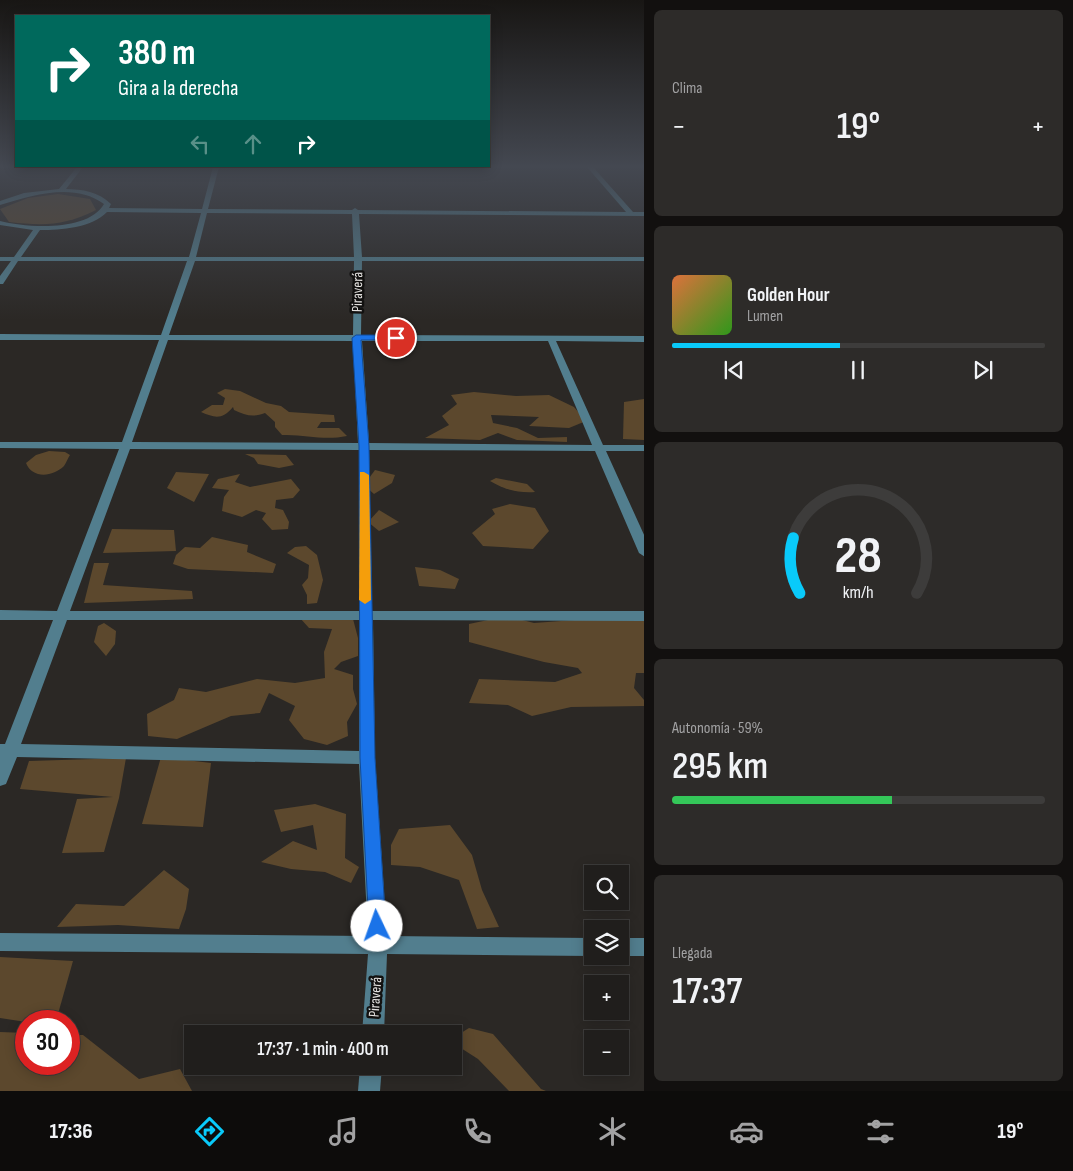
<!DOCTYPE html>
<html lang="es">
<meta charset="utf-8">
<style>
:root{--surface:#201e1c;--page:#2d2b29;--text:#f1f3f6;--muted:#a2a2a3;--line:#3d3c3b;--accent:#09cafa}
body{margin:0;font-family:"Sofia Sans Condensed",sans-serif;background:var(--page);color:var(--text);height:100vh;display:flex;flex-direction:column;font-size:19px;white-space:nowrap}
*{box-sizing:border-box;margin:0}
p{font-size:16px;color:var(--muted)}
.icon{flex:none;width:28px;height:28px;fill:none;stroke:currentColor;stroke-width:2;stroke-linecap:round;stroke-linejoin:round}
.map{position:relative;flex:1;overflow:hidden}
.drawer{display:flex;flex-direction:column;gap:10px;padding:10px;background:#12100f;width:429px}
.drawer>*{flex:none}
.guide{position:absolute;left:15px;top:15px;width:475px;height:152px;border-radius:0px;box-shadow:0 2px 12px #0003,0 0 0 1px var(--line);background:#00695c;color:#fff;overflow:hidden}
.buttons{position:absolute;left:584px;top:865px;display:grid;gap:10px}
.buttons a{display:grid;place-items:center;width:45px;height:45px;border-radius:0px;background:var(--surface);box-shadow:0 2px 12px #0003,0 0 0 1px var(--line);font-size:25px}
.speed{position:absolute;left:15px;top:1010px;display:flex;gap:10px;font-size:25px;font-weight:700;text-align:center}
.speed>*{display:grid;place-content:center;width:65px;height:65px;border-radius:50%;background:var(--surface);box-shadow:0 2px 12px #0003,0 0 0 1px var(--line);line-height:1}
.speed .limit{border:8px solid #d22;background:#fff;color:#111}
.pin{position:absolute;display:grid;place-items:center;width:42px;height:42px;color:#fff;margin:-21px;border:2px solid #fff;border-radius:50%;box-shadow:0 1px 5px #0007}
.me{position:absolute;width:55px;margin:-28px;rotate:357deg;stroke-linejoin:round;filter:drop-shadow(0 0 4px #0008)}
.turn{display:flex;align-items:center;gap:18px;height:105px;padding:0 20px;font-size:22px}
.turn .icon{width:65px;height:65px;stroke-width:2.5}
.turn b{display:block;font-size:35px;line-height:42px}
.lanes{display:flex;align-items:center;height:48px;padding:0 20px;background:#0003;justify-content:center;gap:25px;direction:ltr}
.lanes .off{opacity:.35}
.big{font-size:38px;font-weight:600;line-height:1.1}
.drawer .widget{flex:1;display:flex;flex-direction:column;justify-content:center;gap:8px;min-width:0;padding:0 18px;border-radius:8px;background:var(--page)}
.drawer .dial{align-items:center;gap:0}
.dial svg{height:130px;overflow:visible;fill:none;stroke:var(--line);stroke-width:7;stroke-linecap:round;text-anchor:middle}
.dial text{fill:var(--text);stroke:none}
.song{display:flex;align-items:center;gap:15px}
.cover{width:60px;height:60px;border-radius:8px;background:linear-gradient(135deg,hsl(20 70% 55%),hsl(110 70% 35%))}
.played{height:5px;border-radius:2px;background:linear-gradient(90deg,var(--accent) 45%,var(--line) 45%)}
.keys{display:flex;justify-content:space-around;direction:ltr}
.heat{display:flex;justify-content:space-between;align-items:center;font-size:28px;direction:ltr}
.charge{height:8px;border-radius:4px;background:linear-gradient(90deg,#34c759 59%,var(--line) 0)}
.trip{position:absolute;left:184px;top:1025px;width:278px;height:50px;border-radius:0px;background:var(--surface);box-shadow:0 2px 12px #0003,0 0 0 1px var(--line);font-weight:600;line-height:50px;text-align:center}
.dock{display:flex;height:80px;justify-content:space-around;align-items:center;background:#0d0c0b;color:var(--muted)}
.dock .icon{width:35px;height:35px}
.dock .current{color:var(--accent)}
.dock b{font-size:22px;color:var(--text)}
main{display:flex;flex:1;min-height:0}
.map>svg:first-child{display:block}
</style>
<main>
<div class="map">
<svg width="645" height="1091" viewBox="0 0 645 1091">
<rect width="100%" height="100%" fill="#2b2825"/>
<g fill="#5c482d">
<path d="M58,194L90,199L96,210C64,226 44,226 9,222L0,209L28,198Z"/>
<path d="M225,389L240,391L266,403L281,406L289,412L334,415L335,422H321L317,428H339L347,436C323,441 305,434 282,435L275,427V422L265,413C253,418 245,415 234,410L233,407C222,420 215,418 201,412L212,405H223L225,398L217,393Z"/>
<path d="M474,392L516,396L549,395L574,407L586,421L569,428L529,426L539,417L491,415L493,423L517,428L538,438L567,437V442L517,440L498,433L480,440L425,438L449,425L442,416L457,404L451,395Z"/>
<path d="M644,399V440L623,439L624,402Z"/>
<path d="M49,451L65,452L70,455C68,458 66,463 64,466C53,477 32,479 26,463L36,455Z"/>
<path d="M245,454L286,455L294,465L279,468L258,464L254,458Z"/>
<path d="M375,470L395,475L392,483L374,494L364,485Z"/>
<path d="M176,472L209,474L194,502L167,488Z"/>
<path d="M240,474L235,482L250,487L291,479L300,490L293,498L276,500L275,508L283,510L289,522L288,529L272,530L262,519L266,513L256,510L242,517L222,511L224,497L229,490L212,488L218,479Z"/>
<path d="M496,478L527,484L535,492C518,493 505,490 490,481Z"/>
<path d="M510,504L535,508L549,531L533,549L483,546L472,533L495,514L492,509Z"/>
<path d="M379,510L399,522L379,531L368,522Z"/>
<path d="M112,529L174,530L176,551L103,553Z"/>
<path d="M212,537L248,545L247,552L276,564L273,573L188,569L173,564L176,555L185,547L200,548Z"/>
<path d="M306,546L317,555L323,580L317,603L307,604V595L302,585L308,578L309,565L287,553L295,547Z"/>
<path d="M94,563H109L103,585L192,591L193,599L84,603Z"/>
<path d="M415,567L440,570L459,579L455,589L419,586Z"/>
<path d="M507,616L534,623L615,617L644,621V673H636L634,688L644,700V706L571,707L532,716L508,705L469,703L479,679L555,682L582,673L578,668L544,662L469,642V624Z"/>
<path d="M300,618L353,619L358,638V656L341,662L334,669L353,675V689L357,704L347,722L348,736L327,745L304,739L289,720L295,706L269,693L260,713L231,716L177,739L148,736L147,714L174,700L179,688L206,692L257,679L295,683L325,678L324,652L332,629L309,628Z"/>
<path d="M104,623L116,631L115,644L106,656L94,642L98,626Z"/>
<path d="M161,757L211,763L203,827L142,824Z"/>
<path d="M126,758L119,798L104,852L62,853L77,799L113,797L20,789L29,761Z"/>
<path d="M315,804L346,814L345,858L359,867L351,883L325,872L291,869L261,862L293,841L317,850L313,825L281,832L274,810Z"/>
<path d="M450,825L472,855L482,890L499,927L477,929L459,880L420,867L391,865V845L399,829Z"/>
<path d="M164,870L189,889L186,909L179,929L118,925L57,927L76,904L124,906Z"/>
<path d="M0,957L73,961L56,1021L26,1022L0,1018Z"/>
<path d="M469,1028L493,1034L541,1089L546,1091H509L478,1059L453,1043V1038Z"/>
<path d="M0,1032L26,1033V1064H69V1035H83L139,1079L180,1069L192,1091H0Z"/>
</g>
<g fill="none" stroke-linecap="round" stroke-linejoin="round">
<g fill="#527e8e" fill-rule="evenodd">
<path d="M77,167H83L66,189C82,189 99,192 111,204L109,208L202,209L213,167H219L208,209L352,210L355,208L358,210L626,212L587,167H593L633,212H645V216L359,214L362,257H645V261H362L361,335L645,336V342L556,341L603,445H645V451H606L645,537V557L639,553L595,451L369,450L372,611H645V621L373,620L375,758L387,936L592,938V956L387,954L384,1034H362L368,954L0,951V933L368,936L359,764L17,757L6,784L0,786V744H5L53,620H0V610L57,611L119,449L0,448V442H122L159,340H0V334L161,335L187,261H18L3,284H0V276L11,261H0V257H14L33,230L0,225V221C27,228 88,232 104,204C74,182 33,195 0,205V201L24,193L59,189ZM107,212L201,213L189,257H21L40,230C61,230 92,228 107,212ZM207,213L352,214L354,257H196ZM195,261H354L353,335H169ZM168,340L353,341L358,443L132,442ZM362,341H548L592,445L369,443ZM130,449L359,450V611H70ZM67,620H359V751L21,744Z"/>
<rect x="620" y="938" width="25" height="18"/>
<path d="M360,1066H382L380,1091H358Z"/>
</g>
</g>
<linearGradient id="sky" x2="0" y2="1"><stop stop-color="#181614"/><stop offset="0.52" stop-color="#444851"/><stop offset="1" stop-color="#444851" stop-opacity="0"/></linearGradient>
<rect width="645" height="320" fill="url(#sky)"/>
<path fill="#1a73e8" stroke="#114b97" d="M356,335H396L400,338L396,340H361L369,446L375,758L386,926L383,932L377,934L371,932L369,926L360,758L359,446L352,338Z"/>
<path fill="#f59e0b" d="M360,472H364L369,475L371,600L365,604L359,600Z"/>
<g text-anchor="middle" stroke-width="5" stroke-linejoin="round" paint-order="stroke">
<g font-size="15" fill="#e2e0de" stroke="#121110">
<text transform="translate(357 292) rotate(-89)" y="5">Piraverá</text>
<text transform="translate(375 997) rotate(-86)" y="5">Piraverá</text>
</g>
</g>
</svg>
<div class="buttons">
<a><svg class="icon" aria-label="search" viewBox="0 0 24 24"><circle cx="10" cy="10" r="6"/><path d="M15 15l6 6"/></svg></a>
<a><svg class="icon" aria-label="layers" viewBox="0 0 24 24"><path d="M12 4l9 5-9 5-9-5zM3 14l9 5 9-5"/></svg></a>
<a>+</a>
<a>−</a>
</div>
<div class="speed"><div class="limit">30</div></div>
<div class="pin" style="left:396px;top:338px;background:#d93025"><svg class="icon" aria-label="arrive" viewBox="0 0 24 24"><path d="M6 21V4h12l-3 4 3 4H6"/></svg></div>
<svg class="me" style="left:377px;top:926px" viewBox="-20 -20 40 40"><circle r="19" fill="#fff"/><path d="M0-13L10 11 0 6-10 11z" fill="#1a73e8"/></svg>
<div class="trip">17:37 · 1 min · 400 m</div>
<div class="guide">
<div class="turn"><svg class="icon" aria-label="right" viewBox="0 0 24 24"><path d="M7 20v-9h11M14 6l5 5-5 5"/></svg><div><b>380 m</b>Gira a la derecha</div></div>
<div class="lanes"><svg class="icon off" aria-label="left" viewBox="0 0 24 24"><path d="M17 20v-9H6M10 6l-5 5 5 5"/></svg><svg class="icon off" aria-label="ahead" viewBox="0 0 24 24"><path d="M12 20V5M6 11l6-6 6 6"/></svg><svg class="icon" aria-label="right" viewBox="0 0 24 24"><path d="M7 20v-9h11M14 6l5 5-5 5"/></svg></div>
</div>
</div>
<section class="drawer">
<div class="widget"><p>Clima</p>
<div class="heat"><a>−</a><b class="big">19°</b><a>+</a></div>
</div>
<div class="widget">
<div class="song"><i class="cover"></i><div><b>Golden Hour</b><p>Lumen</p></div></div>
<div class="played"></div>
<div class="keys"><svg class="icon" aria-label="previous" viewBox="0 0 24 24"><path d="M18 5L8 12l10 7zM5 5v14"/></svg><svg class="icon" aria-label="pause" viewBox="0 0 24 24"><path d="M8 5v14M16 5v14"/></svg><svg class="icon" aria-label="next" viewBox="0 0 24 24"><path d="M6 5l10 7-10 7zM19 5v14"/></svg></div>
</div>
<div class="widget dial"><svg viewBox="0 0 100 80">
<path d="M14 69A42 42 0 1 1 86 69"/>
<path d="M14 69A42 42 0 0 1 10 35" stroke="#09cafa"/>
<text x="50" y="56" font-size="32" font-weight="700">28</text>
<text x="50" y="72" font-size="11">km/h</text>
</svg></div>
<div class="widget"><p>Autonomía · 59%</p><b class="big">295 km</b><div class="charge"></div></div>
<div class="widget"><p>Llegada</p><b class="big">17:37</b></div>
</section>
</main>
<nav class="dock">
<b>17:36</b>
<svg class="icon current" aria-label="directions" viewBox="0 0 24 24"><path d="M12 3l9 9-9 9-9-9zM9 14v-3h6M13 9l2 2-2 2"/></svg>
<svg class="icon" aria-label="music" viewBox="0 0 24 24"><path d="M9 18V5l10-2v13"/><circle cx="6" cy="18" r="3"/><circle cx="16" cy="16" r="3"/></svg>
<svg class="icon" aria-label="phone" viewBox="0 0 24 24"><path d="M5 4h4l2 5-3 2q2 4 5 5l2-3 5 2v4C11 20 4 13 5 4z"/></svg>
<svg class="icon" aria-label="climate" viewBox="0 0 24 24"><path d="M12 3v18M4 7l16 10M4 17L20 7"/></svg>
<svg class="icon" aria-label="car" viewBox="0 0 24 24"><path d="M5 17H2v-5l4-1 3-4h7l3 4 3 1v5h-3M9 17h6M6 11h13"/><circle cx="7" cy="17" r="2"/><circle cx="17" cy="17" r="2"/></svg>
<svg class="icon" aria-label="filters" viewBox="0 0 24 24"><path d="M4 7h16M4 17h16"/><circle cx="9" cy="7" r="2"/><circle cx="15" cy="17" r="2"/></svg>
<b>19°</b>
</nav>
